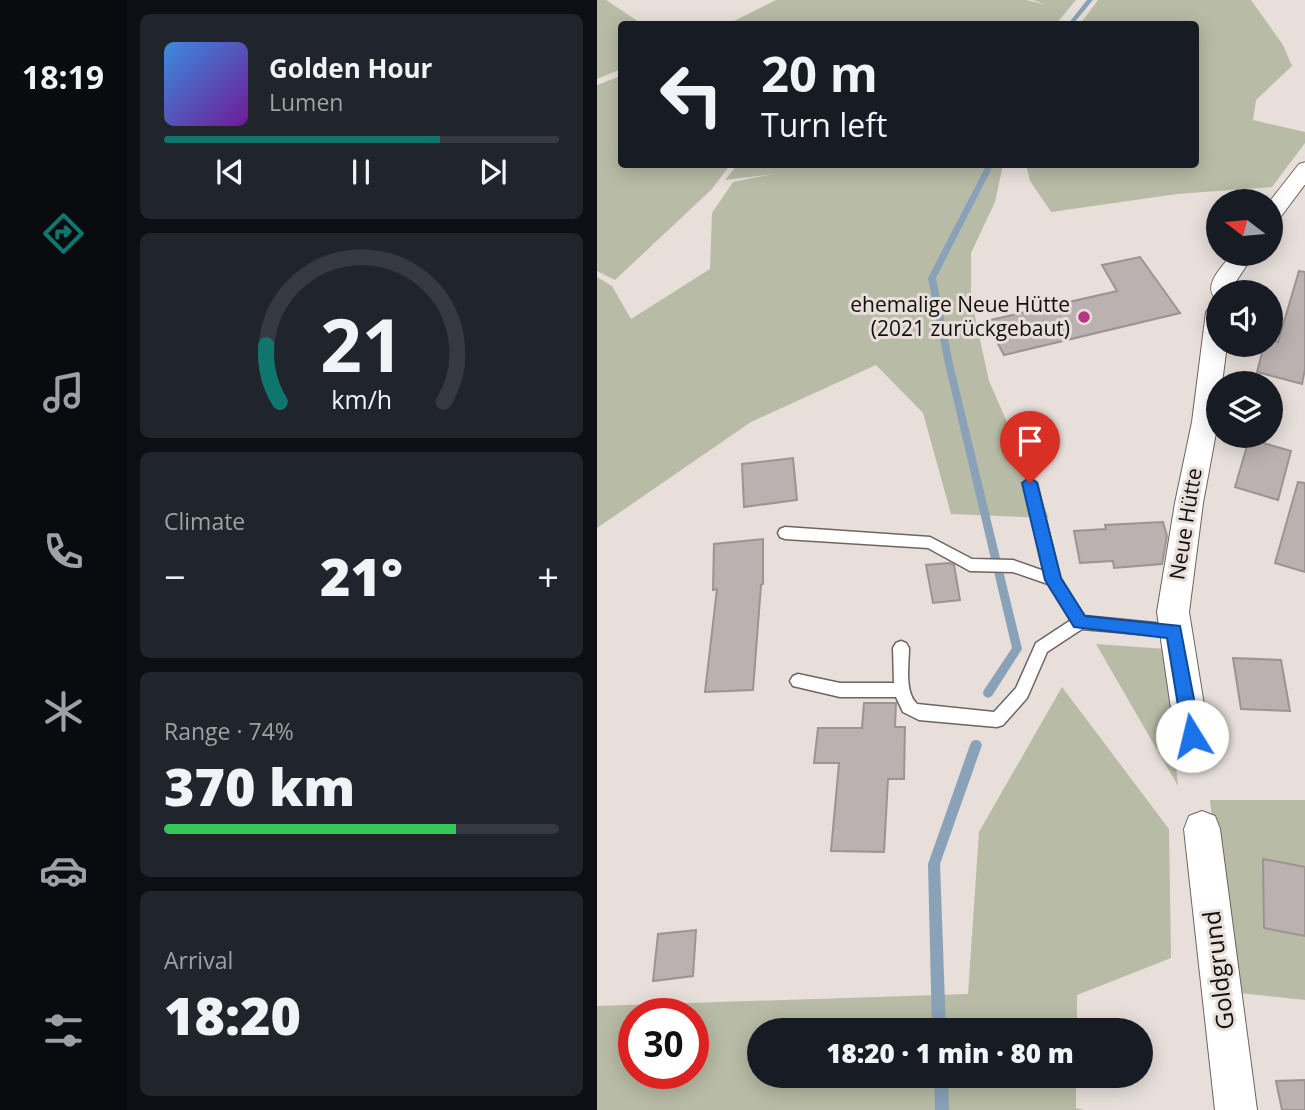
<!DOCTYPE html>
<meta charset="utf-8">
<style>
:root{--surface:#171b24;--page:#20242c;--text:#f1f3f6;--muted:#9ea1a6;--line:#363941;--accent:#0f766e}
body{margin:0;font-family:"Open Sans",sans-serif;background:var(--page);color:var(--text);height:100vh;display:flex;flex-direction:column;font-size:26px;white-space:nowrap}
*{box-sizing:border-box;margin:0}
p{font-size:23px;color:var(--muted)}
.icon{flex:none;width:38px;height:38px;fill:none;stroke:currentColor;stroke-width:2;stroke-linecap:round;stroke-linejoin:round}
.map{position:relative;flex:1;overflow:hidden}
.panel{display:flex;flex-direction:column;gap:14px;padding:14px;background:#0d0f14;width:471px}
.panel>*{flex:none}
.hud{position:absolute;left:21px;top:21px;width:581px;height:147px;border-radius:7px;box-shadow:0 4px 18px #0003;background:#171b24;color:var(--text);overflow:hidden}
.needle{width:46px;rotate:286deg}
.controls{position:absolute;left:609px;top:189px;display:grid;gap:14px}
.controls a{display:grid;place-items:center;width:77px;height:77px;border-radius:50%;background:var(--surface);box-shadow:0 4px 18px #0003;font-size:35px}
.speed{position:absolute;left:21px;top:998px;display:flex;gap:14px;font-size:35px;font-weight:700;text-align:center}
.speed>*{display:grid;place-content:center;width:91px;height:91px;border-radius:50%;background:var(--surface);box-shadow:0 4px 18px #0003;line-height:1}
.speed .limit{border:10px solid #d22;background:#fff;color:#111}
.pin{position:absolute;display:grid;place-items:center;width:60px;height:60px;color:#fff;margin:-72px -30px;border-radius:50% 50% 50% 0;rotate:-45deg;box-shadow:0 0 7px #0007}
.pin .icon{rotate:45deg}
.me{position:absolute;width:77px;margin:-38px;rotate:351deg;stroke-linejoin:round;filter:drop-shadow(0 0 5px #0008)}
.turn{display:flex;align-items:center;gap:24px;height:147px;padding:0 28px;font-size:32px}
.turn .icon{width:91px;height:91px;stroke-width:2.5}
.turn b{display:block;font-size:49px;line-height:60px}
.big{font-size:52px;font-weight:800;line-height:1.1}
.panel .card{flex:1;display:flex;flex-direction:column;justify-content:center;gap:10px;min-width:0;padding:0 24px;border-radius:10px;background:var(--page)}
.panel .dial{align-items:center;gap:0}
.dial svg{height:182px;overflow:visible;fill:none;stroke:var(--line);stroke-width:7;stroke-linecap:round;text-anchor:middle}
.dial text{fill:var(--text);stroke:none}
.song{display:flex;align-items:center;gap:21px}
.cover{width:84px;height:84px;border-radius:10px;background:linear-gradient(135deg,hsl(210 70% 55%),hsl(280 70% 35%))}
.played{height:7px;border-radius:4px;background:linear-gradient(90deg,var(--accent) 70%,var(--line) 70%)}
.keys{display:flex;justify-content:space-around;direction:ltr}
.heat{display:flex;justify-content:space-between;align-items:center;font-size:38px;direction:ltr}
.charge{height:10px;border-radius:5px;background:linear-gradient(90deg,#34c759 74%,var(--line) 0)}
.trip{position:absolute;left:150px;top:1018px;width:406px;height:70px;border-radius:35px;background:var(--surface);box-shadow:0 4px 18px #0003;font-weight:800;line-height:70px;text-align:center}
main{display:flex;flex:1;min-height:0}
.tab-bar{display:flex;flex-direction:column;width:126px;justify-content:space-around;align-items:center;background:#090b0e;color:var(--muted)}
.tab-bar .icon{width:49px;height:49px}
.tab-bar .active{color:var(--accent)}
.tab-bar b{font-size:32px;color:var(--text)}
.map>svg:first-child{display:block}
</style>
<main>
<nav class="tab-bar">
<b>18:19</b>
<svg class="icon active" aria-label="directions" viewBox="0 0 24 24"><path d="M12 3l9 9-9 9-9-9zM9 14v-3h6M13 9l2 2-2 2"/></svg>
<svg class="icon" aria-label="music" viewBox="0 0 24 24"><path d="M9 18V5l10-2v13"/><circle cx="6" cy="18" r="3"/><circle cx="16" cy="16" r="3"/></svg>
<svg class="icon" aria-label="phone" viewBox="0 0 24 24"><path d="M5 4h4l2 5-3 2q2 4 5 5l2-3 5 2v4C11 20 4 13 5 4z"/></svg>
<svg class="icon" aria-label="climate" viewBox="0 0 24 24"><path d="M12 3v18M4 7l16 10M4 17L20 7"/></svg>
<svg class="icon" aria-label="car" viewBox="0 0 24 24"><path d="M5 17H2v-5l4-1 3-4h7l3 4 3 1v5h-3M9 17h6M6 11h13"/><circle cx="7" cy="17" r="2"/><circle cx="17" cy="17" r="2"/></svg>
<svg class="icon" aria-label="filters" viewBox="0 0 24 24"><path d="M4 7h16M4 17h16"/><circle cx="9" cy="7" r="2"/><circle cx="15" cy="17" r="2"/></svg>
</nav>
<section class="panel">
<div class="card">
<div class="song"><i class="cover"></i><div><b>Golden Hour</b><p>Lumen</p></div></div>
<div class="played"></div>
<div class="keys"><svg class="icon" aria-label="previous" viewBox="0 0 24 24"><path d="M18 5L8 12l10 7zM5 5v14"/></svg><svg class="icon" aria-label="pause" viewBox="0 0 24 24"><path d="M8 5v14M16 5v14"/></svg><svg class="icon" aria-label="next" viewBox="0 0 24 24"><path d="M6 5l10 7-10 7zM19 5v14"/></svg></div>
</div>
<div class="card dial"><svg viewBox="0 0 100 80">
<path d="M14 69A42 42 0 1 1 86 69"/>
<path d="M14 69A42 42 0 0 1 8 44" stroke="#0f766e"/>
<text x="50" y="56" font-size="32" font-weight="700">21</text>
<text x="50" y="72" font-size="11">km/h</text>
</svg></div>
<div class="card"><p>Climate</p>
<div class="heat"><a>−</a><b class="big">21°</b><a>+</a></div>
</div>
<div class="card"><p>Range · 74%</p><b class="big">370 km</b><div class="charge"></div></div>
<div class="card"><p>Arrival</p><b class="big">18:20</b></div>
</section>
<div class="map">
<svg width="709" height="1110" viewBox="0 0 709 1110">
<rect width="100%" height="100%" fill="#e8dfda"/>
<g fill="#b8bba5" fill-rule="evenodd">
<path d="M0,0H9L45,24H24V69L0,79Z"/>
<path d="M179,0H430L449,5L436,0H479L459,24H131Z"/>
<path d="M501,0H654L686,45L695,66L659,100L656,120L708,132V143L675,187L580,194L454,212L433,181L429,165L598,164V24H483Z"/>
<path d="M24,76V164L133,165L115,189L18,280L0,271V85Z"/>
<path d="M272,164L406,165L398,202L374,253V298L392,381L452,518L354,514L326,413L279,365L154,422L0,528V277L15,286L34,319L113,269L115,213L136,182L176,174L128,180L140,165H238L217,168Z"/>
<path d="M499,644L569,649L581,786Z"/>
<path d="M465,687L572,829L574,958L480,995V1031H163V1076H479V1108L487,1110H0V1006L371,994L382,832ZM37,1013H96V1073H37Z"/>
<path d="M613,800H708V1000L633,992Z"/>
</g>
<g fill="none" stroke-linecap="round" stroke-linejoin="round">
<g fill="#89a2b8" fill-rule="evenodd">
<path d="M490,0H496L476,24H471Z"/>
<path d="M390,164H397L339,278L356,364L425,649L395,696L391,698L387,696L386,693L387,690L415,648L348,364L331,278Z"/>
<path d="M379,740L383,741L385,745L343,864L349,1031H335L331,864L373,745L375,741Z"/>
<path d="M337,1076H351L352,1110H338Z"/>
</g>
</g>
<g fill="#bbb1b0" stroke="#9d9392" stroke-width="2">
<path d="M543,257L583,313L407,355L389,321L520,291L505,265Z"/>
<path d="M702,271L708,272V369L705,384L660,372L667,345H674V340L681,342Z"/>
<path d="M652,439L694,451L681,500L638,487Z"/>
<path d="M196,458L200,500L147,507L145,464Z"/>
<path d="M701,482L708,483V572L678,563Z"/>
<path d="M566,522L570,536L565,564L517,568L516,561L483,563L477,531L509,529L508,525Z"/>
<path d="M166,539V584L164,585L156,690L108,692L120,589L116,590L117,544Z"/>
<path d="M352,563L357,565L363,600L336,603L329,565Z"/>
<path d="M636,658L684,660L693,711L644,709Z"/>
<path d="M267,703H299L298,727H308L307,779H291L287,852L234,851L242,763H217L221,728H265Z"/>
<path d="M666,859L708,867V936L667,928Z"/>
<path d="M99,930L96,976L56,981L61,934Z"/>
<path d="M708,1080V1110H685L679,1081Z"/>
</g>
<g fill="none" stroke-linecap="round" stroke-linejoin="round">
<defs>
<path id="service" d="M433,478L440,483L463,578L487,616L578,625L583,626L585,631L583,636L578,637L485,629L450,652L430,698L406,725L400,727L322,720L306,712L299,697H243L196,686L193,681L196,676L201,674L243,683H297L296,648L299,643L304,641L309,643L312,648C312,664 307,692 320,704L397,712L419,688L439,643L474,620L451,584L416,572L373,571L331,548L188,539L183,537L181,533L183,529L188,527L333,537L375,559L416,560L447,571L426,483Z"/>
<g id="minor">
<path d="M709,162V183L682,219L674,220L673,201L702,164Z"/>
<path d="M635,254H657L638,283L637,292H621V299L617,297C607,283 626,266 635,254Z"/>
<path d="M621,304V345H630L625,383H621V422L606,503L592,612L612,736L607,747L595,752L583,747L578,736L560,612L578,503L595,422L609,312L613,306Z"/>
<path d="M605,811L618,816L623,829L660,1110H618L587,829L592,816Z"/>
</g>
</defs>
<use href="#service" stroke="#6d6561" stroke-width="3"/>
<use href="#minor" stroke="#6d6561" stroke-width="2"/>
<use href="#service" fill="#fff" fill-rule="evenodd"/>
<use href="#minor" fill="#fff" fill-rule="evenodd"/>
</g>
<path fill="#1a73e8" stroke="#114b97" stroke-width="2" d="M433,477L440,483L464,578L488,616L583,626L604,736L601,742L595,744L588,742L586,736L570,638L477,627L448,580L425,483Z"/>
<circle fill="#b53685" stroke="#e8dfda" stroke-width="2.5" cx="487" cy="317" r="7"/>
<g text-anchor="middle" stroke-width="6" stroke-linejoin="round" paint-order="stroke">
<g font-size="21" fill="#120f0d" stroke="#e8dfda" text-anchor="end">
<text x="473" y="312">ehemalige Neue Hütte<tspan x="473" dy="24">(2021 zurückgebaut)</tspan></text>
</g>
<g font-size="21" fill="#120f0d" stroke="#e8dfda">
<text transform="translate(589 524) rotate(-81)" y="7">Neue Hütte</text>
</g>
<g font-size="24" fill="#120f0d" stroke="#e8dfda">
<text transform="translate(622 970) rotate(-97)" y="8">Goldgrund</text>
</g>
</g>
</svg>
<div class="controls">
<a><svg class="needle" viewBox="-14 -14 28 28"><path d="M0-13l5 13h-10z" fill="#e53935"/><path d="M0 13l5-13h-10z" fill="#9ea1a6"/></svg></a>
<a><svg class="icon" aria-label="sound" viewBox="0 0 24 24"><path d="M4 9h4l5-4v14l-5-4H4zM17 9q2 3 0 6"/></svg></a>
<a><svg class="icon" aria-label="layers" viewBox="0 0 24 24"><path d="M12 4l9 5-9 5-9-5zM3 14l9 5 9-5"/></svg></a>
</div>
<div class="speed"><div class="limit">30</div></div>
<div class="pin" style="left:433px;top:483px;background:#d93025"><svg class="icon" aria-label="arrive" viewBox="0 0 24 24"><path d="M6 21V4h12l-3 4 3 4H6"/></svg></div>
<svg class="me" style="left:595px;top:736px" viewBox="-20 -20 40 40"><circle r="19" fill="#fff"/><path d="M0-13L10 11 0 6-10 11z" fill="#1a73e8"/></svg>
<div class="trip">18:20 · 1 min · 80 m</div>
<div class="hud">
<div class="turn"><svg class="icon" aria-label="left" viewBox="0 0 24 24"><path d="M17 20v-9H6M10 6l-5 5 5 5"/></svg><div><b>20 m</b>Turn left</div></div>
</div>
</div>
</main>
